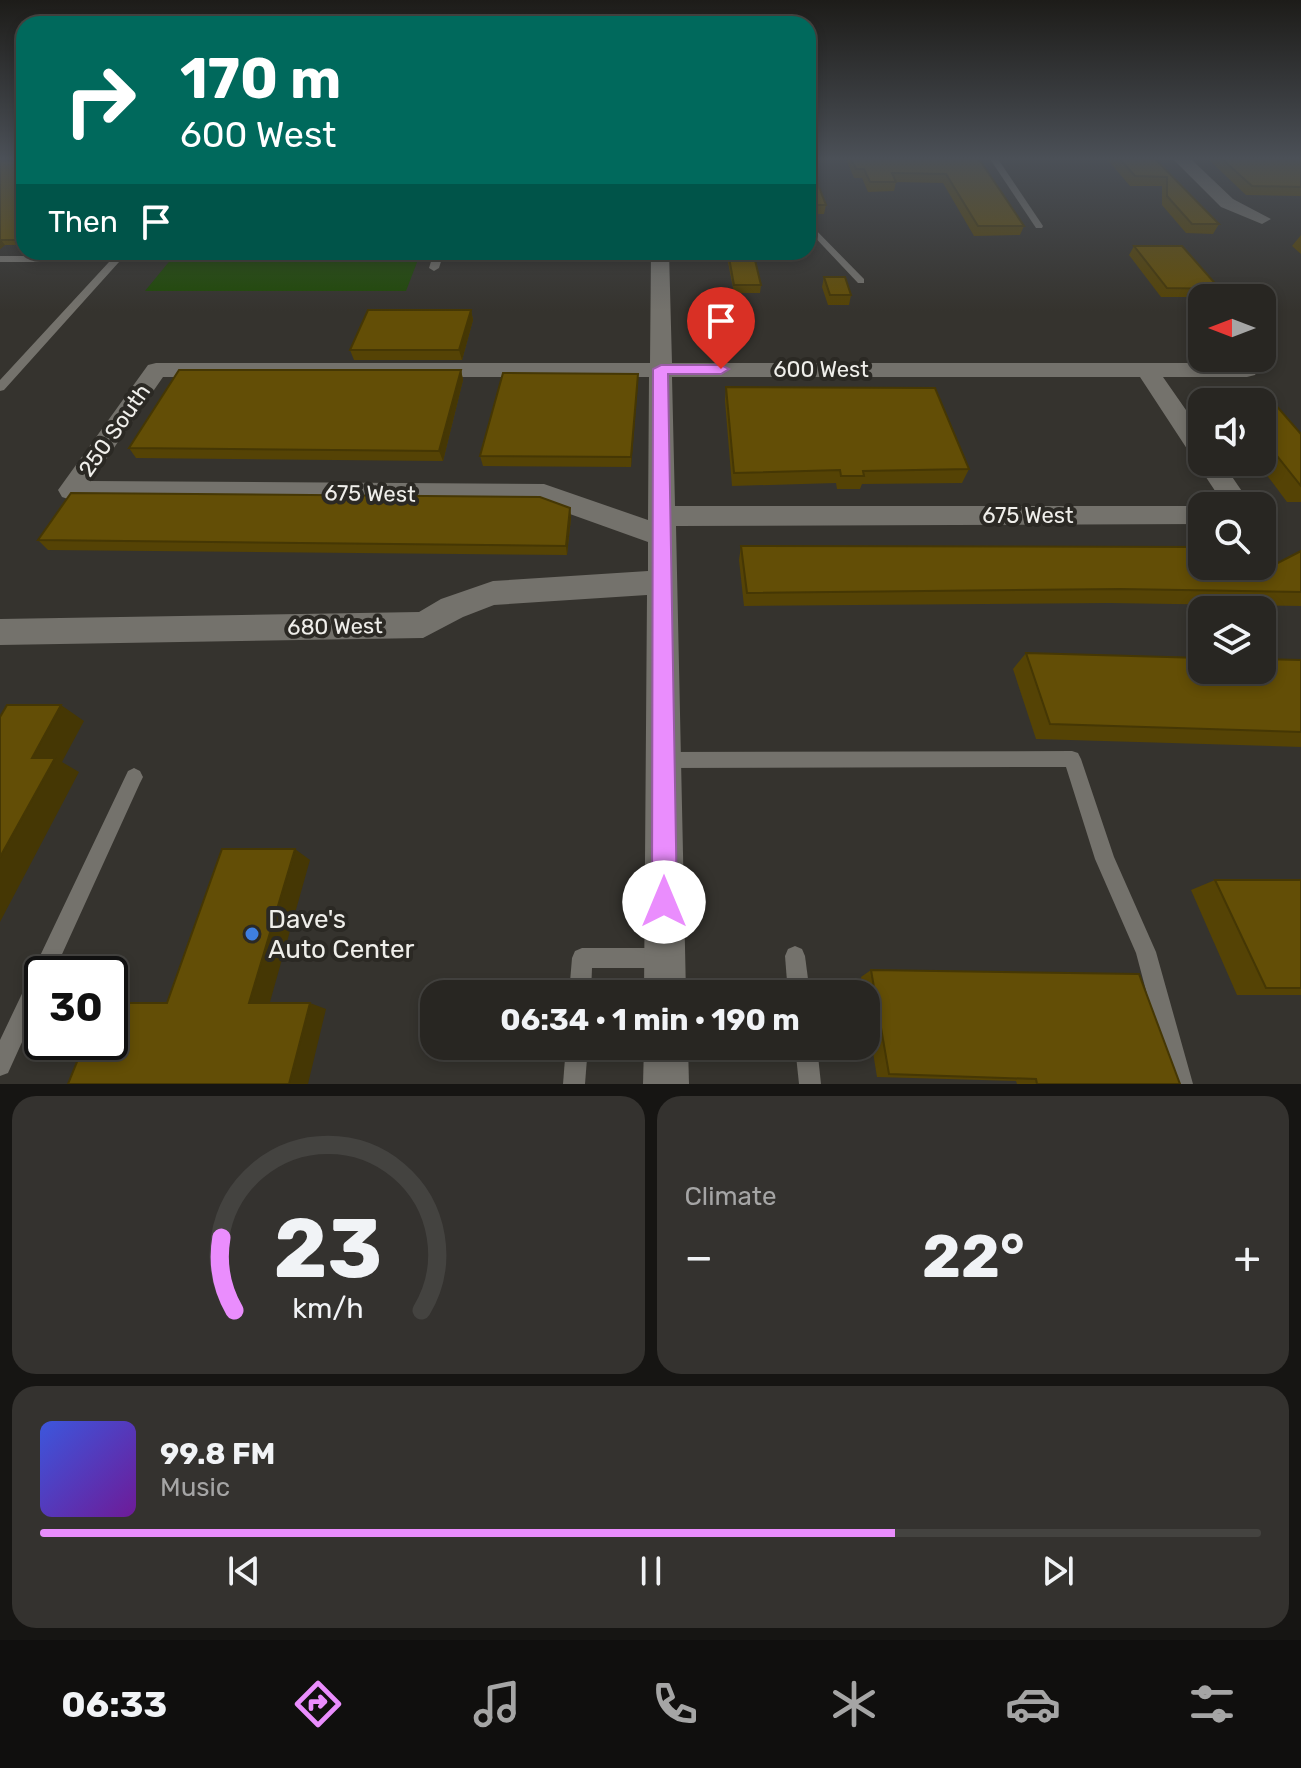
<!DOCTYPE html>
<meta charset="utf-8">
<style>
:root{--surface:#282622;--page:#34322f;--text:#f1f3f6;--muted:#a5a5a5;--line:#444340;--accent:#ea8dfd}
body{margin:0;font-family:Rubik,sans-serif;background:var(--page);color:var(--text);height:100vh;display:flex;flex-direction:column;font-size:30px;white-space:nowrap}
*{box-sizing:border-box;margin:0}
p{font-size:26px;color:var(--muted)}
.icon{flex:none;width:44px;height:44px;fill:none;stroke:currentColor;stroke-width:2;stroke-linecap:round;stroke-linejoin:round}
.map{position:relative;height:1084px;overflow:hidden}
.drawer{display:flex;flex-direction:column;gap:12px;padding:12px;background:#161513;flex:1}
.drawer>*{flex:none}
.banner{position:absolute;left:16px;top:16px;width:800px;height:244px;border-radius:24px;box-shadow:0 4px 12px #0003,0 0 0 2px var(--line);background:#00695c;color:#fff;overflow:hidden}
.needle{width:52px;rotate:270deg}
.fabs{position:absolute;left:1188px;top:284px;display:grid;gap:16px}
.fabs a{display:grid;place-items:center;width:88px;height:88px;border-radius:16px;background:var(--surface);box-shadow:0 4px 12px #0003,0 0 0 2px var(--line);font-size:40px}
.speed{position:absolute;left:24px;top:956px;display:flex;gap:16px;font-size:40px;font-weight:700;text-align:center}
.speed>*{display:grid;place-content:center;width:104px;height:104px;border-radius:50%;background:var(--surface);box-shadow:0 4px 12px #0003,0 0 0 2px var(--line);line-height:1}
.speed .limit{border:4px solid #111;border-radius:12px;background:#fff;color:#111}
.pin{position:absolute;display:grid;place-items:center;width:68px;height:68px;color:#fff;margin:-82px -34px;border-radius:50% 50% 50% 0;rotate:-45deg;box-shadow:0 0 8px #0007}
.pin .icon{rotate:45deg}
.me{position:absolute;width:88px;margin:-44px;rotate:0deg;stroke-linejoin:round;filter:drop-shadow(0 0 6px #0008)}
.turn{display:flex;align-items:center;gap:28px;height:168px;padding:0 32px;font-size:36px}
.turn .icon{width:104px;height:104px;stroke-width:2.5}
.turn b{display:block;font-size:56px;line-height:68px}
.then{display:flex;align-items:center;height:76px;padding:0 32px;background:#0003;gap:16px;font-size:30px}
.big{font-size:60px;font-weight:700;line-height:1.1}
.drawer .card{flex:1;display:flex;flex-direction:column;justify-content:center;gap:12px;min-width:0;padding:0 28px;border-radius:24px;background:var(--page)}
.drawer .dial{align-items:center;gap:0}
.dial svg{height:208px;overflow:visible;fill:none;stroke:var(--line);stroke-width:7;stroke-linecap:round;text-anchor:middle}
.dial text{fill:var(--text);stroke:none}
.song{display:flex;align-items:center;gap:24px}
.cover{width:96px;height:96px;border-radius:12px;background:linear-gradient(135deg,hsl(230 70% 55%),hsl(280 70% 35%))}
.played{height:8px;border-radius:4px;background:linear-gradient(90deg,var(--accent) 70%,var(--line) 70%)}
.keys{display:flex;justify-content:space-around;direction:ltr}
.heat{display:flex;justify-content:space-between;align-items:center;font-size:44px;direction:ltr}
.drawer .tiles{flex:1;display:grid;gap:12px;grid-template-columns:1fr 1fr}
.card:last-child{grid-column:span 2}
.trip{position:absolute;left:420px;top:980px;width:460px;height:80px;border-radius:24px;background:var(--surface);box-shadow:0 4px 12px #0003,0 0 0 2px var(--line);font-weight:700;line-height:80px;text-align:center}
.tabs{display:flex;height:128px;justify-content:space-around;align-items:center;background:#100f0e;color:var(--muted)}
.tabs .icon{width:56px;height:56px}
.tabs .active{color:var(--accent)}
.tabs b{font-size:36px;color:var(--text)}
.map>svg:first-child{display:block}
</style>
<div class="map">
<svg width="1301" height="1084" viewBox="0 0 1301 1084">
<rect width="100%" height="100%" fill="#35332e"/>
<path fill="#1f4906" d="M177,252H421L406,291H145Z"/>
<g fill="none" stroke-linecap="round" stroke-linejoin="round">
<g fill="#74726c" fill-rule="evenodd">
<path d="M990,159H998L1043,226L1042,228H1036Z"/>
<path d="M808,222L864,279V283H858L808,230Z"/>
<path d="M118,252H128L4,390L0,391V380L109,262H0V256H114Z"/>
<path d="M434,252H444L439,268L434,271L429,268Z"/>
<path d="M1072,751L1078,753L1081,759L1114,857L1156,952L1193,1084H1171L1136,953L1095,859L1066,767L664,768L658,766L655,760L658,754L664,752Z"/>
<path d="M134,768L140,771L143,777L140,783L53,974H42V998L8,1073L0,1076V1040L128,771Z"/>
<path d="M795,946L802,949L805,956L810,994H788L785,956L788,949Z"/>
<path d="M582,948H662L669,951L672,958L669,965L662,968H592L591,994H569L572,958L575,951Z"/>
<path d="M566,1046H588L585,1084H563Z"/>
<path d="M795,1046H817L821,1084H799Z"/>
</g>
<g fill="#74726c" fill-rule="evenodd">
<path d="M1173,159H1191L1233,199L1271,219L1262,224L1221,207Z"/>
<path d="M651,252H669L672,363H1247L1255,365L1258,370L1255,375L1247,377H1163L1202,433V462H1222L1252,506H1225L1196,462L1198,460L1193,458L1140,377H672L675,506H1209H1202V524L676,526L686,994H644L647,595L494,605L463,617L423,638L0,645V619L419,612L441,599L493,581L648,571V542L542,504L71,500L62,497L58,490L148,365L156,363H650ZM163,377H649L648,520L544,484L91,481Z"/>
<path d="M644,1046H688L689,1084H643Z"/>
</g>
</g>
<g fill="#554305">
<path d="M846,159H979L1024,226L1020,235L974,236L943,183L896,182L894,191L868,192L862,178H854Z"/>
<path d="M1107,159H1155L1219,224L1213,234L1186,233L1162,205V186H1130Z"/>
<path d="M1208,159H1301V196L1246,195Z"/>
<path d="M0,161H24V245H5L0,249Z"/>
<path d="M808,167L826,205L824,214H808Z"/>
<path d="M1301,235V254L1292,246Z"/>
<path d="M1134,246L1220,289L1214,297H1161L1129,255Z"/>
<path d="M726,252H753L761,285L760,293H734Z"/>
<path d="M824,277L851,295L849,305H828L822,287Z"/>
<path d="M471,310L473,320L462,360H354L350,350Z"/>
<path d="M461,370L463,380L443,461L136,458L129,448Z"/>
<path d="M638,374L631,467L483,466L480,456Z"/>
<path d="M726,387L969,469L962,483L862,484L860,489H837L836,483L732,486L725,401Z"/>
<path d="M1267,395L1301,434V502H1287L1257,462H1262V402H1225L1229,396Z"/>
<path d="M570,508L571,518L567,555L48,550L38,540Z"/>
<path d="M741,546L1278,563L1301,551V606L1109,603L744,606L739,560Z"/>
<path d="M1026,653L1301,660V747L1036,739L1013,669Z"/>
<path d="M1215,880H1301V995H1237L1191,890Z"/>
<path d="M871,970L1180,1084H1017L1016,1081L877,1077L866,1009V994H864L861,977Z"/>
</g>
<g fill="#453704">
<path d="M1,240L5,245L0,249V241Z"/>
<path d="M471,310L473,320L462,360L459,350Z"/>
<path d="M461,370L463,380L443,461L439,451Z"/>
<path d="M638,374V384L631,467V457Z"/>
<path d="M570,508L571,518L567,555L566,546Z"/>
<path d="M61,705L84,721L62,762L79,772L0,922V857L32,758Z"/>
<path d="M295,849L310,860L268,1009L249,1003Z"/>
<path d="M310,1003L326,1009L308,1084H289Z"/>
</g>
<g fill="#634e06" stroke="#453704" stroke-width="2">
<path d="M851,159H979L1024,226H978L946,174L892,173L896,182H870L864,169H856Z"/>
<path d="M1120,159H1155L1219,224H1192L1167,196V177L1135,176Z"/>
<path d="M1222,159H1301V187L1252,186Z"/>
<path d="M0,161H24V240H1L0,241Z"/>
<path d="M808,167H811L826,205H808Z"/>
<path d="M1134,246H1182L1220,289L1167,288Z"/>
<path d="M728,252H753L761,285H734Z"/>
<path d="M824,277H845L851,295H830Z"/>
<path d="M368,310H471L459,350H350Z"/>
<path d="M179,370H461L439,451L129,448Z"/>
<path d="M503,373L638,374L631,457L480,456Z"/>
<path d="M726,387L935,388L969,469L863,471L864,476H841L840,470L734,473Z"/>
<path d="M1267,395L1301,434V486L1262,437V402H1234L1229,396Z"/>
<path d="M71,493L540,497L570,508L566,546L38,540Z"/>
<path d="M741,546L1202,547V566H1262V549H1269L1278,563L1301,551V592L1121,589L747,593Z"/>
<path d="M1026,653L1202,658V670H1262V659L1301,660V732L1050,724Z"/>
<path d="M7,705H61L32,758H55L0,857V717Z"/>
<path d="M222,849H295L249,1003H310L289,1084H68L85,1042H110V1003H167Z"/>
<path d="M1215,880H1301V988H1266Z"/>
<path d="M871,970L1139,974L1180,1084H1037L1036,1079L889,1074Z"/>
</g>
<linearGradient id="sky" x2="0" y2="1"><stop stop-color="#1d1c19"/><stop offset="0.51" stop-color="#4b5057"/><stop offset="1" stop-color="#4b5057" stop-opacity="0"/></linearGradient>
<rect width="1301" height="311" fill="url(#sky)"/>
<path fill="#ea8dfd" stroke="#985ca4" stroke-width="2" d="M661,365H721L729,369L721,374H668L677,902L673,911L664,914L655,911L652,902L653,369Z"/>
<circle fill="#3f7fe0" stroke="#2b2924" stroke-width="3" cx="252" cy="934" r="8"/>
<g text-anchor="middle" stroke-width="8" stroke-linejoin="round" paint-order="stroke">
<g font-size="22" fill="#efeeea" stroke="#2b2924">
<text x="821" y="377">600 West</text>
<text transform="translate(114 430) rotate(-55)" y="8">250 South</text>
<text transform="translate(370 493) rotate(1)" y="8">675 West</text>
<text x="1028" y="523">675 West</text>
<text transform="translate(335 626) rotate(-1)" y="8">680 West</text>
</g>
<g font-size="26" fill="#efeeea" stroke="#2b2924" text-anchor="start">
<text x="268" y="928">Dave's<tspan x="268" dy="30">Auto Center</tspan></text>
</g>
</g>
</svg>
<div class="fabs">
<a><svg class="needle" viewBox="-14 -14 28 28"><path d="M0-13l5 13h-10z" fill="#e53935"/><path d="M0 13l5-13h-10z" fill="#a5a5a5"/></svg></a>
<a><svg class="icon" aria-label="sound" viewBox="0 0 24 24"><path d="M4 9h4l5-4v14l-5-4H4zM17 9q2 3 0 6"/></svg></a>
<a><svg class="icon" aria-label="search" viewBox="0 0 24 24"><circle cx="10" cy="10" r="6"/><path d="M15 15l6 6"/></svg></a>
<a><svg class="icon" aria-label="layers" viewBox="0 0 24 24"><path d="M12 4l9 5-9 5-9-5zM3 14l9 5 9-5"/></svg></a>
</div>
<div class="speed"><div class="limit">30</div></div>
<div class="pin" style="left:721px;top:369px;background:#d93025"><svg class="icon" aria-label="arrive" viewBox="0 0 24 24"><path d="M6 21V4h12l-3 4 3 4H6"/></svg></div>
<svg class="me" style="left:664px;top:902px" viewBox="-20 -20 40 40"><circle r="19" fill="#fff"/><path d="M0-13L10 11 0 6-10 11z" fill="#ea8dfd"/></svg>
<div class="trip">06:34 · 1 min · 190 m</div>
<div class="banner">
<div class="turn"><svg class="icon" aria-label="right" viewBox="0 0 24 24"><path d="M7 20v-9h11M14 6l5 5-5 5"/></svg><div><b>170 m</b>600 West</div></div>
<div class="then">Then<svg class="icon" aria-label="arrive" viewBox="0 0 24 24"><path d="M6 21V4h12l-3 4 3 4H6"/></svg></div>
</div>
</div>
<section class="drawer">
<div class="tiles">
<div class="card dial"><svg viewBox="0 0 100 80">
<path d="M14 69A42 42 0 1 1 86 69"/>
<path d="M14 69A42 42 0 0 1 9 41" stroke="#ea8dfd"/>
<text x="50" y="56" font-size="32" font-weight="700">23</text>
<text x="50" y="72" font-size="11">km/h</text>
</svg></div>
<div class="card"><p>Climate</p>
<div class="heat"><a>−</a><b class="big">22°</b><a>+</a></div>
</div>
<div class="card">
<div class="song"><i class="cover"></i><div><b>99.8 FM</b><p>Music</p></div></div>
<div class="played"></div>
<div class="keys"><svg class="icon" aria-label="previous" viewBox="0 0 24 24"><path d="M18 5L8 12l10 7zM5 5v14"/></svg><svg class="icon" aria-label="pause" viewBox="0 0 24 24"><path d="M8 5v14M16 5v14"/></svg><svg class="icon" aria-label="next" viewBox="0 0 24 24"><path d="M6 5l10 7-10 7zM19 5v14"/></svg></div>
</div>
</div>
</section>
<nav class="tabs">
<b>06:33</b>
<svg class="icon active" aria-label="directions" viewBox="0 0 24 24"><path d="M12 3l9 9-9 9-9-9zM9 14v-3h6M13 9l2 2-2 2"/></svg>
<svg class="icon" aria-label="music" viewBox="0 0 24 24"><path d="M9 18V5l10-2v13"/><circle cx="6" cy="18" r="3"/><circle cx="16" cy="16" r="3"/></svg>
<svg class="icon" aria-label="phone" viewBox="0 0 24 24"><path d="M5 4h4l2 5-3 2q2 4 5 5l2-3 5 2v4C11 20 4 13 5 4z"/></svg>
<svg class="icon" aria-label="climate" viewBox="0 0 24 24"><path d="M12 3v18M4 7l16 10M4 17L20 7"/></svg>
<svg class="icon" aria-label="car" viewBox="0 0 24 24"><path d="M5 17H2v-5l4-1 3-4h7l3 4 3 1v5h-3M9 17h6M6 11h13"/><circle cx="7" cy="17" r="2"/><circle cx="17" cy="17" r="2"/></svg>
<svg class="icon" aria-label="filters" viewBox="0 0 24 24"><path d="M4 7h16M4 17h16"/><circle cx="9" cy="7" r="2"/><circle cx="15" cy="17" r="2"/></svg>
</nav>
